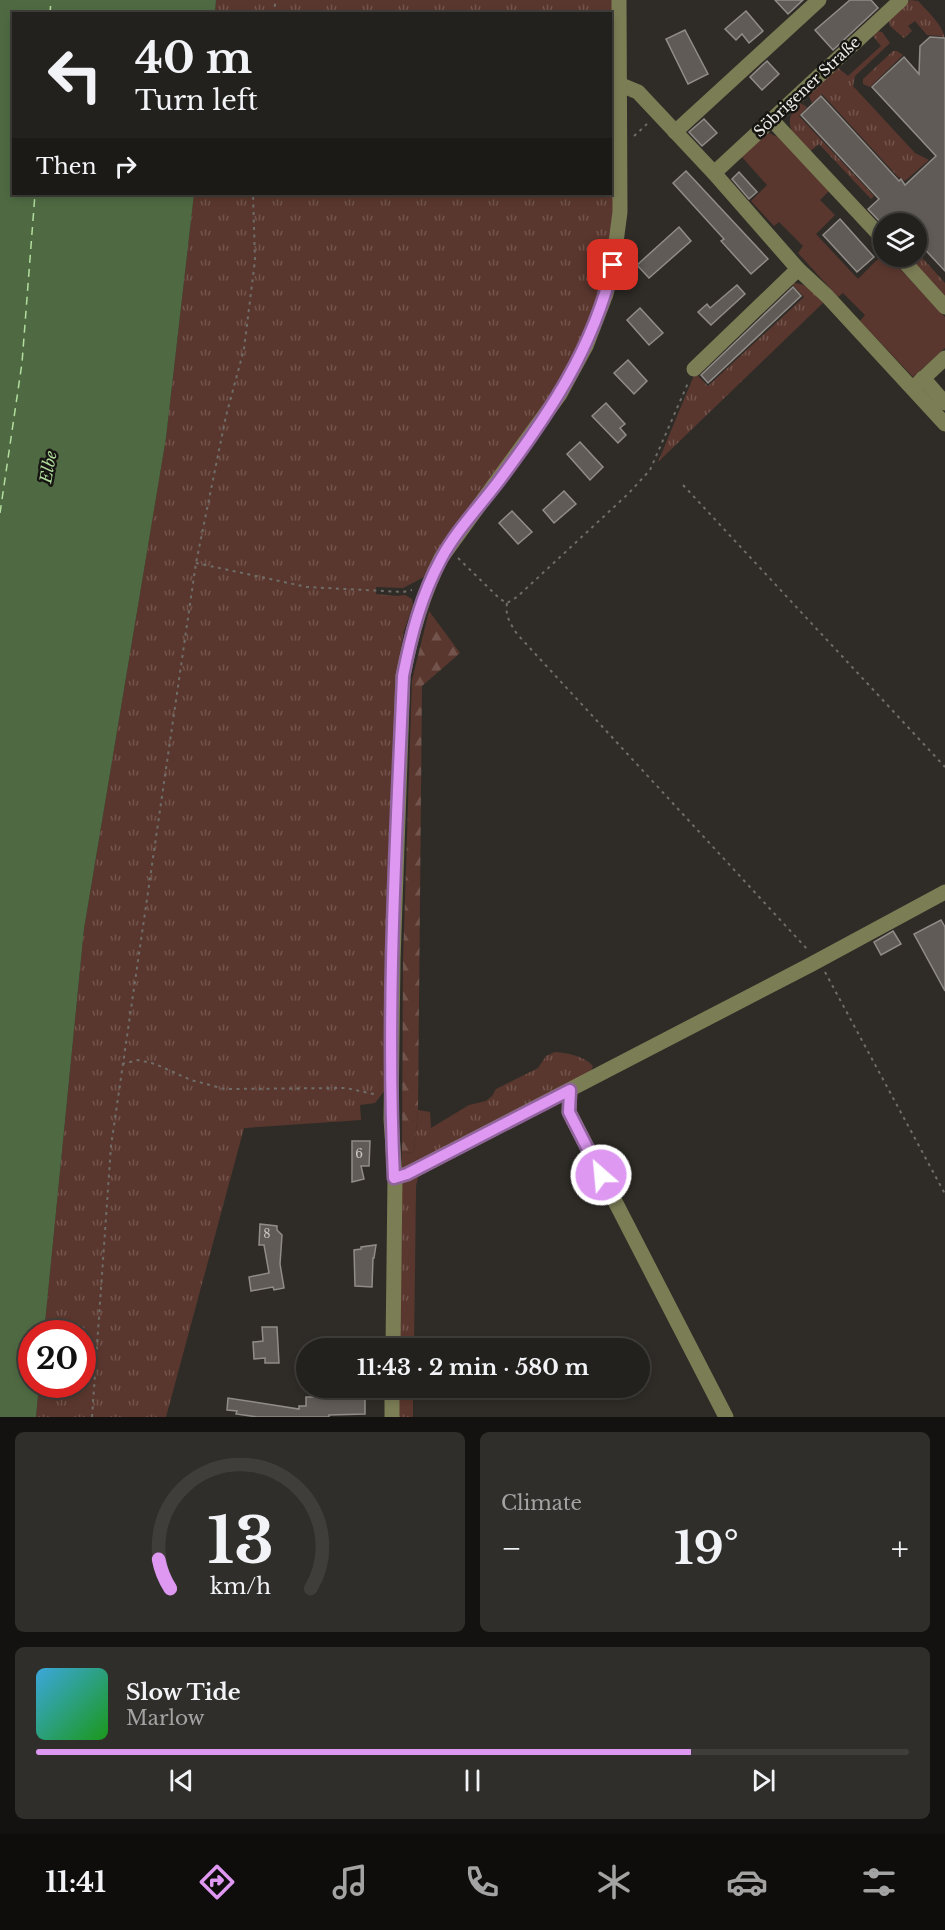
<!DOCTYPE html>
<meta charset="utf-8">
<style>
:root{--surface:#23211d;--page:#2f2e2a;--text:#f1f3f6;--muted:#a3a3a4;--line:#403e3b;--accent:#de98f2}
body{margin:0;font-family:"Libre Baskerville",serif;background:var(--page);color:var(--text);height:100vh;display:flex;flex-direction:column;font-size:22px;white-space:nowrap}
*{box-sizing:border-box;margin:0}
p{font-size:20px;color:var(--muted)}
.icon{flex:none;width:33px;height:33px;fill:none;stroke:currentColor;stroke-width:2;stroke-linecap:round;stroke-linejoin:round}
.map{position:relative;height:1417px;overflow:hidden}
.side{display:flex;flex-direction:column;gap:15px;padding:15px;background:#131210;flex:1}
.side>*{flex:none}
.banner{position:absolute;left:12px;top:12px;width:600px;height:183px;border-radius:0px;box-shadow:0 3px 9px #0003,0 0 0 2px var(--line);background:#23211d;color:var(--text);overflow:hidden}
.buttons{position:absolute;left:873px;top:213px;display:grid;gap:12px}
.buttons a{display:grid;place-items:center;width:54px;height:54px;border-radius:50%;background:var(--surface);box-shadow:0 3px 9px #0003,0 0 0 2px var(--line);font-size:30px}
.speed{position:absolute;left:18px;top:1320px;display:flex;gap:12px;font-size:30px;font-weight:700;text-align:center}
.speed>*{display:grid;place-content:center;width:78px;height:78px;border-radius:50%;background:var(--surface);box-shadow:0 3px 9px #0003,0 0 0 2px var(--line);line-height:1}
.speed .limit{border:9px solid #d22;background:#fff;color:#111}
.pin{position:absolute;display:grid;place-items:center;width:51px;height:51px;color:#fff;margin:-26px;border-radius:12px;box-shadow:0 3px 9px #0006}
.me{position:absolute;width:66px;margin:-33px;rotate:333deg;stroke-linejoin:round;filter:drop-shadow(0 0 4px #0008)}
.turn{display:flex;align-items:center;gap:21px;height:126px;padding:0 24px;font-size:27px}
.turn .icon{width:78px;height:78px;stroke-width:2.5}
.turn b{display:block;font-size:42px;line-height:51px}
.then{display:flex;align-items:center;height:57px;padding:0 24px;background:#0003;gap:12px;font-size:22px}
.big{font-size:45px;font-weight:700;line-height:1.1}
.side .tile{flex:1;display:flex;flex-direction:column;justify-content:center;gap:9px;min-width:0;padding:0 21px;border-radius:9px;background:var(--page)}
.side .dial{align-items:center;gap:0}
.dial svg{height:156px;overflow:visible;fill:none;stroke:var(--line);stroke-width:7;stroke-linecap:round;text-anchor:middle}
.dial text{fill:var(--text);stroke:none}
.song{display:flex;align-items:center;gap:18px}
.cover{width:72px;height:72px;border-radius:9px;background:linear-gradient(135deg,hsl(200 70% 55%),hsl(120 70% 35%))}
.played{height:6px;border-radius:3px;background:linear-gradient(90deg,var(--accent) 75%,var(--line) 75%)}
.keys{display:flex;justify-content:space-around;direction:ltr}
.heat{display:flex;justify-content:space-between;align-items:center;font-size:33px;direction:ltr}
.side .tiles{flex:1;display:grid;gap:15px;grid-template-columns:1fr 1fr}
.tile:last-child{grid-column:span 2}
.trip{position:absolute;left:296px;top:1338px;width:354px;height:60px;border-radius:30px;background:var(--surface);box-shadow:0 3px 9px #0003,0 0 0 2px var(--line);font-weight:700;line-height:60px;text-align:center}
.menu{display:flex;height:96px;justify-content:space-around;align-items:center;background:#0e0d0c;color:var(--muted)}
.menu .icon{width:42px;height:42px}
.menu .selected{color:var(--accent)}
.menu b{font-size:27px;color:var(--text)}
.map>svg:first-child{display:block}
</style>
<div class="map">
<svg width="945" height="1417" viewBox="0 0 945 1417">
<defs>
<pattern id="grass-tufts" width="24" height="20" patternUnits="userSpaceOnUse" patternTransform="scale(1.5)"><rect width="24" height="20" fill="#5a372e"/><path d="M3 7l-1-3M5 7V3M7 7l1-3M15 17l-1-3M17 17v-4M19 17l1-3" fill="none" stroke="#72544c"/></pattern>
<pattern id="forest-firs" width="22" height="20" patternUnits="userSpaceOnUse" patternTransform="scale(1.5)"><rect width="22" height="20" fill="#5a372e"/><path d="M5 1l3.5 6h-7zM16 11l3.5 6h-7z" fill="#72544c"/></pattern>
</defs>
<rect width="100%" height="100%" fill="#2f2c27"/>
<g fill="url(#grass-tufts)">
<path d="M216,0H614V210L607,264L591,320L556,391L439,551L424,577L403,588L376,587V594L397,596L405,595L412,599L413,605L404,631L396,675L385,1090L375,1103L360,1105L361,1120L244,1128L166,1417H36L39,1385L82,1384V1334L44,1333L84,929L166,438L194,194H610V14L215,13Z"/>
<path d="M910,0L918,1C928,12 945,27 945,41L941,36L927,35L915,21L908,26L912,31L904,38L890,26L889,20Z"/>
<path d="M877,31L882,32L890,43L855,76L853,86L915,153L929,160L905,181L900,177L899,178L822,94L812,103L808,94L837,67L848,76L881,46L873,36Z"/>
<path d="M893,51H897L903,55L870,87L863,84V79Z"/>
<path d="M800,103L807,107L799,116L874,196L871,199L819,144L808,153C795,136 779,122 800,103Z"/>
<path d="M917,252L945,283V301L907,257L916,256Z"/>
<path d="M791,283C805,282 815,292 825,301L658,462L695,373L708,386L804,297Z"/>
<path d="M555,1052C568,1053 584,1056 593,1066L591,1072L418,1177L416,1186L414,1348H400L402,1153L414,1152L418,1110L430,1112L431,1128L469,1105L486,1101L492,1096L496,1089L538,1068L546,1056Z"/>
<rect x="399" y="1388" width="14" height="29"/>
</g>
<path fill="url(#forest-firs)" d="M429,611L460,653L422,686L418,1110L414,1152L402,1153L403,961L412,680Z"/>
<path fill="#5a372e" d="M766,132L778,137L829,191L820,200L835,215L816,234L858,279L883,254L884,256L889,257L945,317V348L913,377L860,321L865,315L843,293L838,297L798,253L803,246L779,222L774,226L751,201L767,185L741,156Z"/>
<path fill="#4f6a43" d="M0,0H216L215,13L14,14V194H194L166,438L84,929L44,1333L32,1334V1384L39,1385L36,1417H0Z"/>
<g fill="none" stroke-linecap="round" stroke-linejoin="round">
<g stroke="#b1dd9d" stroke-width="1.5" stroke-dasharray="8 6" stroke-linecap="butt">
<path d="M50,14L51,0"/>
<path d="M0,513L22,363L35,194"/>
</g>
</g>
<g fill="#605b57" stroke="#918c87" stroke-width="1.5">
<path d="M775,0H803L788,14Z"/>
<path d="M850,0H871L878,8L833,50L815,30Z"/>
<path d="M746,11L763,31L749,43L742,34L736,40L725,29Z"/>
<path d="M685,30L708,74L688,84L666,39Z"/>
<path d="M930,37L945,38V271L916,240V224H882L868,209L879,199L801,115L821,96L899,181L901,179L905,185L936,156L872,87L904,57L919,74L920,46Z"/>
<path d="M767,61L779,74L762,90L750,77Z"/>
<path d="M704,119L717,133L702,146L689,132Z"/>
<path d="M686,171L768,259L751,274L721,241L724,239L673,183Z"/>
<path d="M739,172L757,192L749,199L732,179Z"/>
<path d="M840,219L874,257L857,272L823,235Z"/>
<path d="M679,227L691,241L649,278L637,265Z"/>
<path d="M737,285L745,294L711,325L698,312L707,304L710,308Z"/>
<path d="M793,287L801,296L708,383L701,375Z"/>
<path d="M640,308L663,333L649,345L627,320Z"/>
<path d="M628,360L647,381L634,394L614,373Z"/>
<path d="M606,403L625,424L620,428L626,435L618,443L592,416Z"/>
<path d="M580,442L603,467L590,480L567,454Z"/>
<path d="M564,491L576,504L554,523L543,510Z"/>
<path d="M512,511L532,532L518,544L499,523Z"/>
<path d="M941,920L945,927V991L914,934Z"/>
<path d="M893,931L901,944L881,955L874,942Z"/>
<path d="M352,1141H370L369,1166H361L364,1179L352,1182Z"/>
<path d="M260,1224L277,1226V1230L282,1235L280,1264L284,1288L274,1290L273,1287L251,1291L249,1277L269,1273L264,1245H259Z"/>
<path d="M376,1245L374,1258H373L372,1287L355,1286L354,1250L361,1249V1247Z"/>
<path d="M262,1327H277L279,1363H265V1358L254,1359L253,1342L263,1341Z"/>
<path d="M365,1393V1414L329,1415V1417H257L236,1414L237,1411L227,1410L228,1398L299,1409V1406H306V1397H323V1394Z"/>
</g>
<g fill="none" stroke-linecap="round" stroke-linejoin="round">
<g stroke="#6f6d68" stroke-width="2" stroke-dasharray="3 4.5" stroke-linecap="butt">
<path d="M273,14L276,0"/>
<path d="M634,136L647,124"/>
<path d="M683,485L945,767"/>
<path d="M458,558L500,599L507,603L517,597L628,494L650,470L688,383"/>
<path d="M196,563L307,587L403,592L412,590"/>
<path d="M507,603C505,616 510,623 517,634L807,949"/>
<path d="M825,972L945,1194"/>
<path d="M122,1064L138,1060L155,1064L191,1080L225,1089L346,1088L378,1095"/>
<path d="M92,1417L111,1146L196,563L226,416L244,349L255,260L253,194"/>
</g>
<g stroke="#7b7d55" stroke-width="15">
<path d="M621,85L638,92L714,173L798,269L827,296L945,424"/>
<path d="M772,120L884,240"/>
<path d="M675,132L819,0"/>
<path d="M714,173L901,0"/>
<path d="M899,256L945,307"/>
<path d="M694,369L798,269"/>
<path d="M923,378L945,403"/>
<path d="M913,388L945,358"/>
<path d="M570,1090L569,1112L726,1417"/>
<path d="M395,1178L407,1174L810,965L945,892"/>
<path d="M393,1348L395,1178L391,1119L393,960L403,676C411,634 422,596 441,558L560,394L586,346L606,294L613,265L620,212L619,0"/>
<path d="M392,1417V1388"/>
</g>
</g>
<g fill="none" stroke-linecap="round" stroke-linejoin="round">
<defs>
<path id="route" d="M601,1175L569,1112L570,1090L407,1174L394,1178C386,1011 396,843 403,676C411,635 421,596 441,559C456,531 479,507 498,482C549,414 593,349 613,265"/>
</defs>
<use href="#route" stroke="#90639d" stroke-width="15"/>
<use href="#route" stroke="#de98f2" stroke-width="10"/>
</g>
<g text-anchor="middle" stroke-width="5" stroke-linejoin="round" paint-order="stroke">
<g font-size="12" fill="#cac8c4">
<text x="359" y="1158">6</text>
<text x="267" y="1238">8</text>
</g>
<g font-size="15" fill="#eeede9" stroke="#161512">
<text transform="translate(807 87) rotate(-43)" y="5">Söbrigener Straße</text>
</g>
<g font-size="16" font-style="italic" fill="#b1dd9d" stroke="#161512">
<text transform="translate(48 467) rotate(-80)" y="6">Elbe</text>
</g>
</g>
</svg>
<div class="buttons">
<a><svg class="icon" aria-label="layers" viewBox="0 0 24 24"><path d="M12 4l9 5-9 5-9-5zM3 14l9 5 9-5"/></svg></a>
</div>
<div class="speed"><div class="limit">20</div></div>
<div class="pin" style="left:613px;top:265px;background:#d93025"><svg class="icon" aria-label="arrive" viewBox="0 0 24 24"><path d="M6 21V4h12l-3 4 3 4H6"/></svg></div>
<svg class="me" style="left:601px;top:1175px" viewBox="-20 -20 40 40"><circle r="17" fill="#de98f2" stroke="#fff" stroke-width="3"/><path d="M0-11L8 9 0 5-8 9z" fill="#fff"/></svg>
<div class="trip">11:43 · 2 min · 580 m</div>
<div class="banner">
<div class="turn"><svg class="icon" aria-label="left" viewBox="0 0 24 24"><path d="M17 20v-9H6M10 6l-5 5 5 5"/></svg><div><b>40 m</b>Turn left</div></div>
<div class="then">Then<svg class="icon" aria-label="right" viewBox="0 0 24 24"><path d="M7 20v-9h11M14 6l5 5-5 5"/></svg></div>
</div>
</div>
<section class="side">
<div class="tiles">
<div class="tile dial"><svg viewBox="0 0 100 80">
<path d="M14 69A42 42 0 1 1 86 69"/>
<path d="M14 69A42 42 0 0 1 8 54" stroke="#de98f2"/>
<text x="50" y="56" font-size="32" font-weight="700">13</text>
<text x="50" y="72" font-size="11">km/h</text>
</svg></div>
<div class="tile"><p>Climate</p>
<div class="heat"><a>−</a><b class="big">19°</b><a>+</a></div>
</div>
<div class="tile">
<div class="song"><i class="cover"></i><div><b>Slow Tide</b><p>Marlow</p></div></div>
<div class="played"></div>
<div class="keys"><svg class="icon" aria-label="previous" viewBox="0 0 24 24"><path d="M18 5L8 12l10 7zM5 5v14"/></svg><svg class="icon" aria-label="pause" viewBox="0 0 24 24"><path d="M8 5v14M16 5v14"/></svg><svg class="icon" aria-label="next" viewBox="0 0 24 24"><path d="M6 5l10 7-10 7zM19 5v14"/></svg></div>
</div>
</div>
</section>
<nav class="menu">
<b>11:41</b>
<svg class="icon selected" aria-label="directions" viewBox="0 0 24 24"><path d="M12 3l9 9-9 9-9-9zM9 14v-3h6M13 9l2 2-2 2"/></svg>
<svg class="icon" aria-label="music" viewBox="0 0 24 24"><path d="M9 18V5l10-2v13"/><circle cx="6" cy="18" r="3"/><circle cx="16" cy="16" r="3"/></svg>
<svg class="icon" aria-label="phone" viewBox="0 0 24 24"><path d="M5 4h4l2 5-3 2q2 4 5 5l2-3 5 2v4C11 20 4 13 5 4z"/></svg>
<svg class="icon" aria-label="climate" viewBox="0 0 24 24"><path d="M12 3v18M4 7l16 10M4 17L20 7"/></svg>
<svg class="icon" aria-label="car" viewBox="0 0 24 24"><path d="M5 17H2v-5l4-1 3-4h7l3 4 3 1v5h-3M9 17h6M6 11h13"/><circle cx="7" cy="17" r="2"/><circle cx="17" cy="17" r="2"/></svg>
<svg class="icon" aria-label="filters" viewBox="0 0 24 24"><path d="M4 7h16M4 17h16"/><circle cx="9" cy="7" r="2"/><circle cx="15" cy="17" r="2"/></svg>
</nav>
